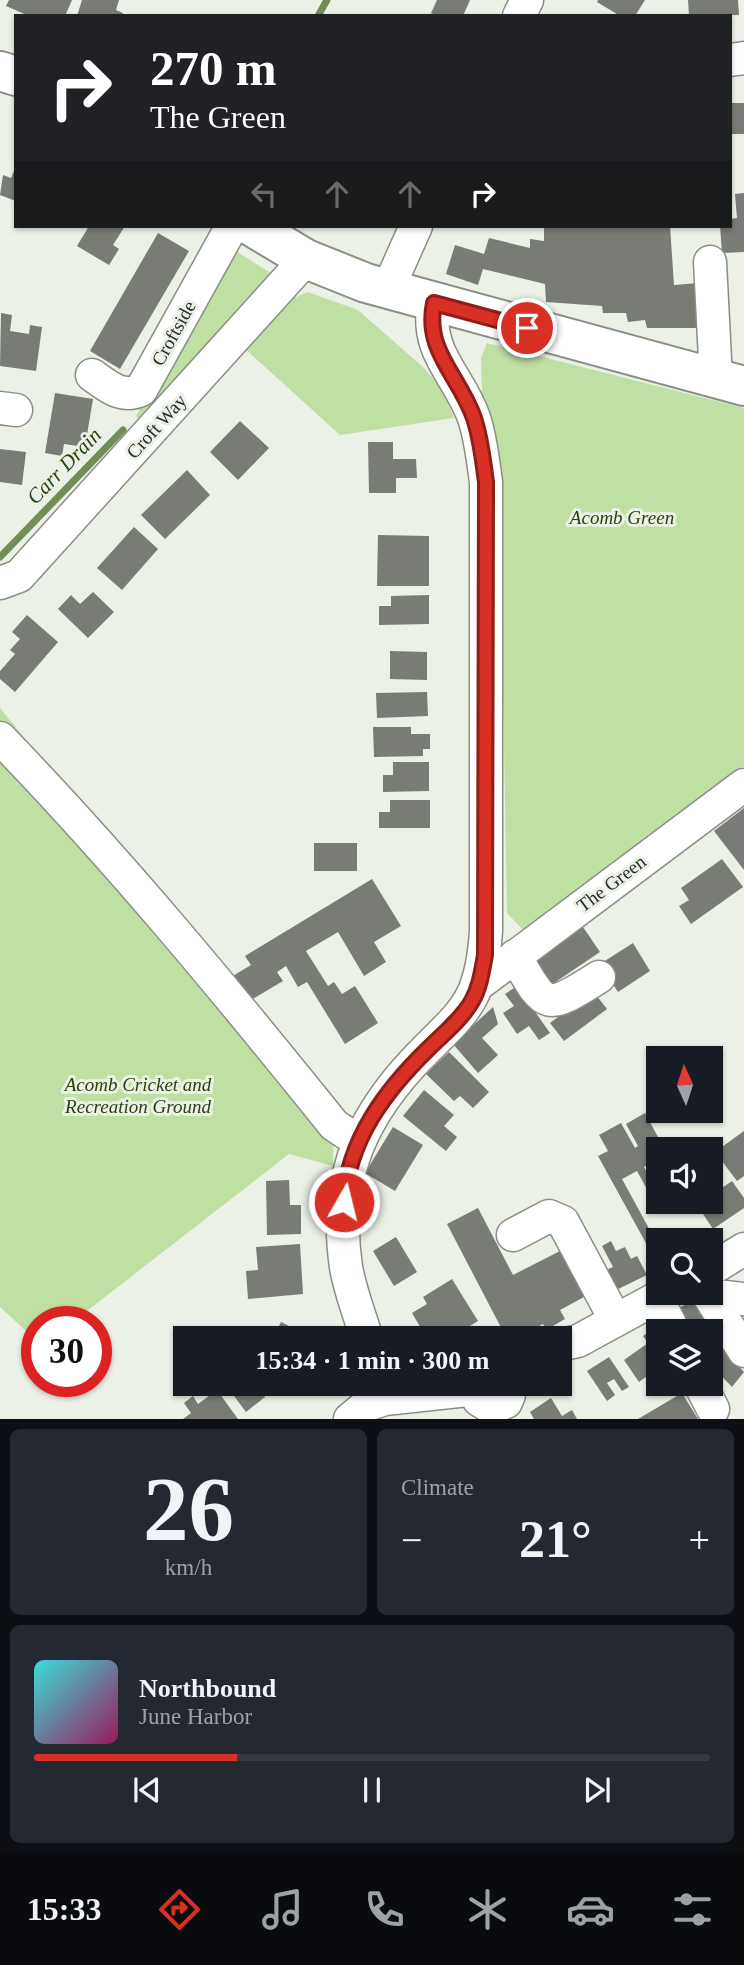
<!DOCTYPE html>
<meta charset="utf-8">
<style>
:root{--surface:#171b24;--page:#242831;--text:#f1f3f6;--muted:#9ea1a6;--line:#363941;--accent:#d93025}
body{margin:0;font-family:Georgia,serif;background:var(--page);color:var(--text);height:100vh;display:flex;flex-direction:column;font-size:26px;white-space:nowrap}
*{box-sizing:border-box;margin:0}
p{font-size:23px;color:var(--muted)}
.icon{flex:none;width:38px;height:38px;fill:none;stroke:currentColor;stroke-width:2;stroke-linecap:round;stroke-linejoin:round}
.map{position:relative;height:1419px;overflow:hidden}
.side{display:flex;flex-direction:column;gap:10px;padding:10px;background:#0d0f14;flex:1}
.side>*{flex:none}
.guide{position:absolute;left:14px;top:14px;width:718px;height:214px;border-radius:0px;box-shadow:0 2px 5px #0004;background:#202124;color:#fff;overflow:hidden}
.needle{width:46px;rotate:357deg}
.controls{position:absolute;left:646px;top:1046px;display:grid;gap:14px}
.controls a{display:grid;place-items:center;width:77px;height:77px;border-radius:0px;background:var(--surface);box-shadow:0 2px 5px #0004;font-size:35px}
.speed{position:absolute;left:21px;top:1306px;display:flex;gap:14px;font-size:35px;font-weight:700;text-align:center}
.speed>*{display:grid;place-content:center;width:91px;height:91px;border-radius:50%;background:var(--surface);box-shadow:0 2px 5px #0004;line-height:1}
.speed .limit{border:10px solid #d22;background:#fff;color:#111}
.pin{position:absolute;display:grid;place-items:center;width:60px;height:60px;color:#fff;margin:-30px;border:4px solid #fff;border-radius:50%;box-shadow:0 2px 7px #0007}
.me{position:absolute;width:77px;margin:-38px;rotate:8deg;stroke-linejoin:round;filter:drop-shadow(0 0 5px #0008)}
.turn{display:flex;align-items:center;gap:24px;height:147px;padding:0 21px;font-size:32px}
.turn .icon{width:91px;height:91px;stroke-width:2.5}
.turn b{display:block;font-size:49px;line-height:60px}
.lanes{display:flex;align-items:center;height:66px;padding:0 21px;background:#0003;justify-content:center;gap:35px;direction:ltr}
.lanes .off{opacity:.35}
.big{font-size:52px;font-weight:700;line-height:1.1}
.side .card{flex:1;display:flex;flex-direction:column;justify-content:center;gap:10px;min-width:0;padding:0 24px;border-radius:10px;background:var(--page)}
.side .dial{align-items:center;gap:0}
.dial b{font-size:91px;line-height:1}
.song{display:flex;align-items:center;gap:21px}
.cover{width:84px;height:84px;border-radius:10px;background:linear-gradient(135deg,hsl(180 70% 55%),hsl(330 70% 35%))}
.played{height:7px;border-radius:4px;background:linear-gradient(90deg,var(--accent) 30%,var(--line) 30%)}
.keys{display:flex;justify-content:space-around;direction:ltr}
.heat{display:flex;justify-content:space-between;align-items:center;font-size:38px;direction:ltr}
.side .tiles{flex:1;display:grid;gap:10px;grid-template-columns:1fr 1fr}
.card:last-child{grid-column:span 2}
.trip{position:absolute;left:173px;top:1326px;width:399px;height:70px;border-radius:0px;background:var(--surface);box-shadow:0 2px 5px #0004;font-weight:700;line-height:70px;text-align:center}
.dock{display:flex;height:112px;justify-content:space-around;align-items:center;background:#090b0e;color:var(--muted)}
.dock .icon{width:49px;height:49px}
.dock .selected{color:var(--accent)}
.dock b{font-size:32px;color:var(--text)}
.map>svg:first-child{display:block}
</style>
<div class="map">
<svg width="744" height="1419" viewBox="0 0 744 1419">
<rect width="100%" height="100%" fill="#ecf1e8"/>
<g fill="#c0dfa2">
<path d="M231,251H236L272,274L142,424L136,416L222,257Z"/>
<path d="M308,292L358,310L424,368L443,390L454,418L340,435L243,347L282,303Z"/>
<path d="M487,343L744,408V766L523,930L507,913L499,470L482,395L481,358Z"/>
<path d="M0,708L337,1120L334,1125L333,1166L289,1154L74,1321H37V1341L0,1307Z"/>
</g>
<g fill="none" stroke-linecap="round" stroke-linejoin="round">
<g stroke="#728d58" stroke-width="7">
<path d="M318,16L327,0"/>
<path d="M0,557L123,430"/>
</g>
</g>
<g fill="#787c74">
<path d="M9,0H72L65,16H29L6,6Z"/>
<path d="M82,0H119L116,10L123,13L122,16H77Z"/>
<path d="M437,0H470L463,16H436L431,13Z"/>
<path d="M598,0H645L635,16H620L597,2Z"/>
<path d="M688,0H738L739,15L689,16Z"/>
<rect x="730" y="103" width="14" height="31"/>
<path d="M16,166V201L0,195L3,175L11,178Z"/>
<path d="M744,193V252L722,253L720,226H730V219L737,218L735,194Z"/>
<path d="M89,226H125L113,245L119,249L109,265L77,246Z"/>
<path d="M544,226H670L674,285L698,283L711,328H647L645,320L628,322L626,313H603L602,306L546,302L545,284L483,269L478,285L446,274L455,245L484,254L489,238L530,248V239L544,241Z"/>
<path d="M158,233L189,251L120,369L90,351Z"/>
<path d="M1,313L12,315L10,331L29,334L30,325L42,327L36,371L0,366Z"/>
<path d="M55,393L93,399L85,447L64,444L62,456L45,453Z"/>
<path d="M240,421L269,448L238,480L210,452Z"/>
<path d="M368,442H393V459H416L417,478H396V493H369Z"/>
<path d="M0,449L26,452L22,485L0,482Z"/>
<path d="M187,470L210,495L165,539L141,515Z"/>
<path d="M134,527L158,549L122,590L97,568Z"/>
<path d="M378,535L429,536V586H377Z"/>
<path d="M93,592L114,612L88,638L58,609L71,595L80,604Z"/>
<path d="M429,595V624L379,625V606H391V596Z"/>
<path d="M27,615L58,642L15,692L0,679V671L15,654L10,650L20,639L12,632Z"/>
<path d="M390,651L427,652V680L390,679Z"/>
<path d="M427,692L428,716L377,718L376,693Z"/>
<path d="M373,727H411V734H430V749H423V756L374,757Z"/>
<path d="M393,762H429V791L383,792V775H393Z"/>
<path d="M390,800H430V828H379V812H390Z"/>
<path d="M744,808V870L714,831Z"/>
<rect x="314" y="843" width="43" height="28"/>
<path d="M722,859L743,887L691,924L679,906L689,900L681,888Z"/>
<path d="M372,879L401,926L374,942L386,962L364,976L338,932L306,951L328,986L334,982L342,994L355,986L378,1023L345,1044L307,982L298,987L286,966L277,972L283,981L246,1003L231,977L251,965L245,956Z"/>
<path d="M583,927L600,952L545,989L528,964Z"/>
<path d="M633,943L650,971L618,992L600,964Z"/>
<path d="M517,986L550,1033L539,1040L529,1026L517,1034L503,1013L514,1006L505,994Z"/>
<path d="M593,991L607,1009L564,1041L550,1023Z"/>
<path d="M493,1007L498,1024L482,1038L498,1055L478,1073L453,1044Z"/>
<path d="M449,1052L489,1092L473,1108L460,1096L454,1101L426,1074Z"/>
<path d="M424,1090L454,1115L444,1126L457,1137L446,1151L403,1116Z"/>
<path d="M645,1113L665,1150H658V1159L644,1167L655,1187L648,1191L637,1171L622,1179L658,1245V1265L598,1156L608,1151L599,1135L621,1123L635,1148L638,1146L626,1124Z"/>
<path d="M393,1127L423,1145L395,1191L365,1173Z"/>
<path d="M744,1131V1176L737,1181L715,1152Z"/>
<path d="M289,1180L290,1205H301V1234L267,1235L266,1181Z"/>
<path d="M732,1181L744,1198V1208L713,1229L697,1205L710,1202V1196Z"/>
<path d="M478,1208L513,1275L560,1251L584,1297L560,1310L565,1319L546,1330L543,1324L514,1339H507L447,1224Z"/>
<path d="M396,1237L417,1272L394,1286L373,1251Z"/>
<path d="M611,1241L616,1251L625,1247L631,1259L637,1256L647,1275L614,1291L604,1271L613,1267L602,1246Z"/>
<path d="M300,1244L303,1294L248,1299L246,1271L258,1270L256,1247Z"/>
<path d="M452,1279L478,1321L449,1339H441L438,1330L426,1337L412,1313L427,1304L423,1297Z"/>
<path d="M700,1298L717,1333L711,1336L744,1372L732,1387L710,1364V1332H687L676,1309Z"/>
<path d="M281,1322L315,1339H273Z"/>
<path d="M657,1327L658,1368L639,1382L624,1360L648,1343L643,1336Z"/>
<path d="M609,1357L629,1387L622,1391L614,1379L607,1383L615,1395L607,1401L587,1371Z"/>
<path d="M225,1384H255L265,1397L246,1412Z"/>
<path d="M217,1390L238,1419H183L191,1413L184,1403L193,1396L198,1404Z"/>
<path d="M682,1393L698,1419H638Z"/>
<path d="M551,1398L562,1416L572,1410L577,1419H534L530,1412Z"/>
</g>
<g fill="none" stroke-linecap="round" stroke-linejoin="round">
<defs>
<g id="minor">
<path d="M519,16L527,0"/>
<path d="M730,60L744,58"/>
<path d="M710,262L716,379"/>
<path d="M388,289L416,226"/>
<path d="M92,375C108,386 121,399 141,390L232,226"/>
<path d="M0,408L16,410"/>
<path d="M0,583L19,576L306,259"/>
<path d="M0,738C119,861 227,992 334,1125L358,1141"/>
<path d="M515,956C546,1010 545,1011 599,977"/>
<path d="M480,983L744,785"/>
<path d="M513,1235L549,1216L563,1222L615,1319"/>
<path d="M710,1270L744,1249"/>
<path d="M707,1293L744,1351"/>
<path d="M708,1295L744,1299"/>
<path d="M657,1298L674,1332"/>
<path d="M367,1339C360,1316 350,1291 346,1267C334,1185 356,1125 412,1064C461,1012 481,1008 486,931V482C483,461 481,439 474,418C459,375 424,352 434,303"/>
<path d="M560,1345L578,1341L666,1293"/>
<path d="M479,1384V1400L492,1408L506,1402L509,1395L507,1384"/>
<path d="M700,1384L713,1409"/>
<path d="M350,1419L367,1405L385,1399L477,1389"/>
</g>
<g id="major">
<path d="M0,71L16,76"/>
<path d="M251,226L306,259L366,283L744,386"/>
</g>
</defs>
<use href="#minor" stroke="#8a8f86" stroke-width="35"/>
<use href="#major" stroke="#8a8f86" stroke-width="42"/>
<use href="#minor" stroke="#fff" stroke-width="32"/>
<use href="#major" stroke="#fff" stroke-width="38"/>
</g>
<g fill="none" stroke-linecap="round" stroke-linejoin="round">
<defs>
<path id="route" d="M344,1202C348,1140 385,1091 428,1049C442,1035 462,1019 472,1001C480,987 482,971 485,955L486,482C483,461 481,439 474,418C459,375 424,351 434,303L527,328"/>
</defs>
<use href="#route" stroke="#8d1f18" stroke-width="18"/>
<use href="#route" stroke="#d93025" stroke-width="12"/>
</g>
<g text-anchor="middle" stroke-width="6" stroke-linejoin="round" paint-order="stroke">
<g font-size="19" fill="#282a27" stroke="#ecf1e8">
<text transform="translate(173 333) rotate(-61)" y="7">Croftside</text>
<text transform="translate(156 426) rotate(-48)" y="7">Croft Way</text>
<text transform="translate(611 883) rotate(-37)" y="7">The Green</text>
</g>
<g font-size="19" font-style="italic" fill="#2b410c" stroke="#ecf1e8">
<text x="622" y="524">Acomb Green</text>
<text x="138" y="1091">Acomb Cricket and<tspan x="138" dy="22">Recreation Ground</tspan></text>
</g>
<g font-size="21" font-style="italic" fill="#2b420d" stroke="#ecf1e8">
<text transform="translate(64 466) rotate(-46)" y="7">Carr Drain</text>
</g>
</g>
</svg>
<div class="controls">
<a><svg class="needle" viewBox="-14 -14 28 28"><path d="M0-13l5 13h-10z" fill="#e53935"/><path d="M0 13l5-13h-10z" fill="#9ea1a6"/></svg></a>
<a><svg class="icon" aria-label="sound" viewBox="0 0 24 24"><path d="M4 9h4l5-4v14l-5-4H4zM17 9q2 3 0 6"/></svg></a>
<a><svg class="icon" aria-label="search" viewBox="0 0 24 24"><circle cx="10" cy="10" r="6"/><path d="M15 15l6 6"/></svg></a>
<a><svg class="icon" aria-label="layers" viewBox="0 0 24 24"><path d="M12 4l9 5-9 5-9-5zM3 14l9 5 9-5"/></svg></a>
</div>
<div class="speed"><div class="limit">30</div></div>
<div class="pin" style="left:527px;top:328px;background:#d93025"><svg class="icon" aria-label="arrive" viewBox="0 0 24 24"><path d="M6 21V4h12l-3 4 3 4H6"/></svg></div>
<svg class="me" style="left:344px;top:1202px" viewBox="-20 -20 40 40"><circle r="17" fill="#d93025" stroke="#fff" stroke-width="3"/><path d="M0-11L8 9 0 5-8 9z" fill="#fff"/></svg>
<div class="trip">15:34 · 1 min · 300 m</div>
<div class="guide">
<div class="turn"><svg class="icon" aria-label="right" viewBox="0 0 24 24"><path d="M7 20v-9h11M14 6l5 5-5 5"/></svg><div><b>270 m</b>The Green</div></div>
<div class="lanes"><svg class="icon off" aria-label="left" viewBox="0 0 24 24"><path d="M17 20v-9H6M10 6l-5 5 5 5"/></svg><svg class="icon off" aria-label="ahead" viewBox="0 0 24 24"><path d="M12 20V5M6 11l6-6 6 6"/></svg><svg class="icon off" aria-label="ahead" viewBox="0 0 24 24"><path d="M12 20V5M6 11l6-6 6 6"/></svg><svg class="icon" aria-label="right" viewBox="0 0 24 24"><path d="M7 20v-9h11M14 6l5 5-5 5"/></svg></div>
</div>
</div>
<section class="side">
<div class="tiles">
<div class="card dial"><b>26</b><p>km/h</p></div>
<div class="card"><p>Climate</p>
<div class="heat"><a>−</a><b class="big">21°</b><a>+</a></div>
</div>
<div class="card">
<div class="song"><i class="cover"></i><div><b>Northbound</b><p>June Harbor</p></div></div>
<div class="played"></div>
<div class="keys"><svg class="icon" aria-label="previous" viewBox="0 0 24 24"><path d="M18 5L8 12l10 7zM5 5v14"/></svg><svg class="icon" aria-label="pause" viewBox="0 0 24 24"><path d="M8 5v14M16 5v14"/></svg><svg class="icon" aria-label="next" viewBox="0 0 24 24"><path d="M6 5l10 7-10 7zM19 5v14"/></svg></div>
</div>
</div>
</section>
<nav class="dock">
<b>15:33</b>
<svg class="icon selected" aria-label="directions" viewBox="0 0 24 24"><path d="M12 3l9 9-9 9-9-9zM9 14v-3h6M13 9l2 2-2 2"/></svg>
<svg class="icon" aria-label="music" viewBox="0 0 24 24"><path d="M9 18V5l10-2v13"/><circle cx="6" cy="18" r="3"/><circle cx="16" cy="16" r="3"/></svg>
<svg class="icon" aria-label="phone" viewBox="0 0 24 24"><path d="M5 4h4l2 5-3 2q2 4 5 5l2-3 5 2v4C11 20 4 13 5 4z"/></svg>
<svg class="icon" aria-label="climate" viewBox="0 0 24 24"><path d="M12 3v18M4 7l16 10M4 17L20 7"/></svg>
<svg class="icon" aria-label="car" viewBox="0 0 24 24"><path d="M5 17H2v-5l4-1 3-4h7l3 4 3 1v5h-3M9 17h6M6 11h13"/><circle cx="7" cy="17" r="2"/><circle cx="17" cy="17" r="2"/></svg>
<svg class="icon" aria-label="filters" viewBox="0 0 24 24"><path d="M4 7h16M4 17h16"/><circle cx="9" cy="7" r="2"/><circle cx="15" cy="17" r="2"/></svg>
</nav>
